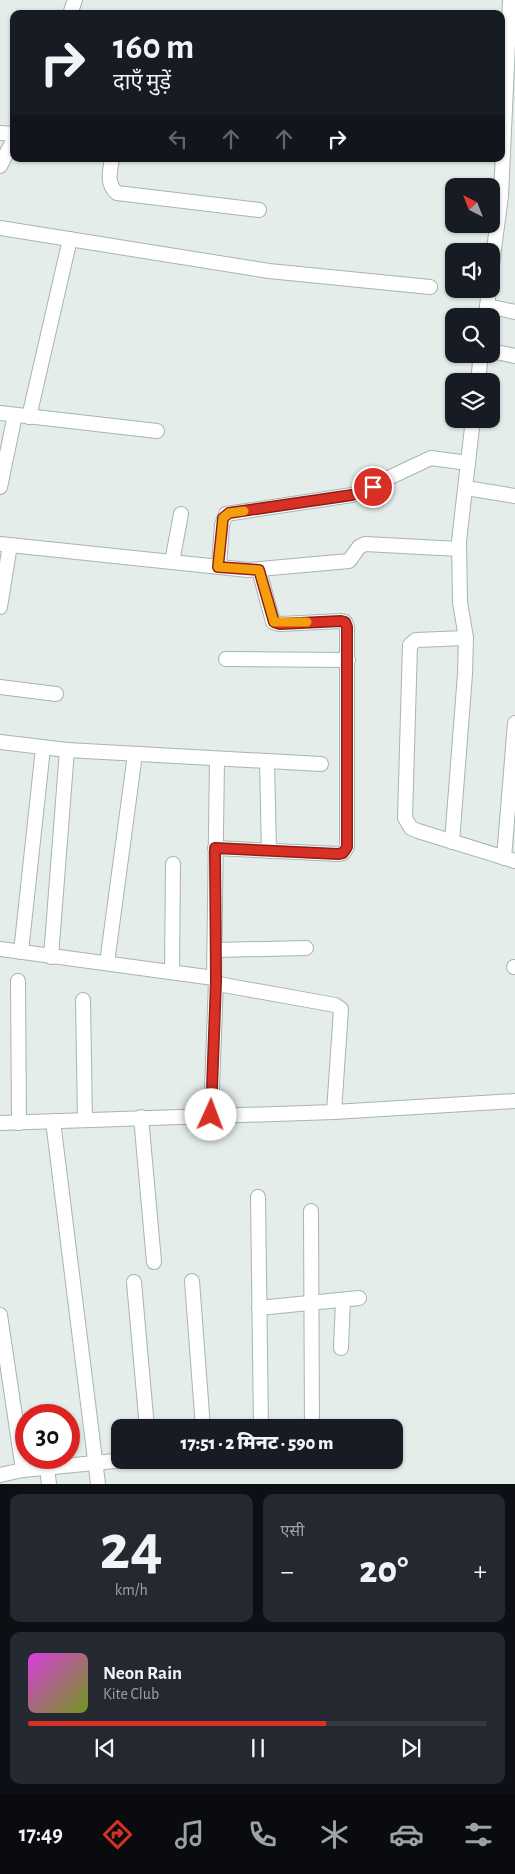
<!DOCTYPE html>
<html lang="hi">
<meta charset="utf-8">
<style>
:root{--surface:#171b24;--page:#242831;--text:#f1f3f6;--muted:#9ea1a6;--line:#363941;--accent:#d93025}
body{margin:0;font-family:"Alegreya Sans","Noto Sans Devanagari",sans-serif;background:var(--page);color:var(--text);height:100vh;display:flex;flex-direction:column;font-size:19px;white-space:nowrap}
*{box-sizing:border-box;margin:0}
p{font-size:16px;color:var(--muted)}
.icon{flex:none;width:28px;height:28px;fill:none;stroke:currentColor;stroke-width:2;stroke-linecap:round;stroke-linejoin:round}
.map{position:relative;height:1484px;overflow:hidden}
.details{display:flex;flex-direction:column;gap:10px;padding:10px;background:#0d0f14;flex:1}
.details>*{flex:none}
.guide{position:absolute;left:10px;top:10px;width:495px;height:152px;border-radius:10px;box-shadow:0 1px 4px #0004;background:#171b24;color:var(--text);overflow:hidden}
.needle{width:32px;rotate:318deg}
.tools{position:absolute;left:445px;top:178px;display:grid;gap:10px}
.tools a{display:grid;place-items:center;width:55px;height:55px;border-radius:10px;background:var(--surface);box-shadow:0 1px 4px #0004;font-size:25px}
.speed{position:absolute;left:15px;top:1404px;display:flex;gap:10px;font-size:25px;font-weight:700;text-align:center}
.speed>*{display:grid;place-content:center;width:65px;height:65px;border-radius:50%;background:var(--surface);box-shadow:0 1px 4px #0004;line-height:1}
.speed .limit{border:8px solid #d22;background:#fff;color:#111}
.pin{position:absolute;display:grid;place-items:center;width:42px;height:42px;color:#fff;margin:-21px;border:2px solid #fff;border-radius:50%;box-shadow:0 1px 5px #0007}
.me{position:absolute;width:55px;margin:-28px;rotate:2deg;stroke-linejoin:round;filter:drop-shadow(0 0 4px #0008)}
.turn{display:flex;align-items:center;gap:18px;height:105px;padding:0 20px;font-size:22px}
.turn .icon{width:65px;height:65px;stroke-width:2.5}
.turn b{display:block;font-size:35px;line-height:42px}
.lanes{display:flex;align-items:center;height:48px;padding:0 20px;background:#0003;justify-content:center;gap:25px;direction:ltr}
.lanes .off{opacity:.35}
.big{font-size:38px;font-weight:800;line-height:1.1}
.details .card{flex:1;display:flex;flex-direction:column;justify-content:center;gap:8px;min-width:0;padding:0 18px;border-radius:10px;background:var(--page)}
.details .dial{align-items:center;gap:0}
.dial b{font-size:65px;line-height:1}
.song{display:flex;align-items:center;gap:15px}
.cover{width:60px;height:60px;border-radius:8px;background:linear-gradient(135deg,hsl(300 70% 55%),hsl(80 70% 35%))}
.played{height:5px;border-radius:2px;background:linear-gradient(90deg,var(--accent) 65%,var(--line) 65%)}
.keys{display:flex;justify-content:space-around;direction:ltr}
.heat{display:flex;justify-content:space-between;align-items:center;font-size:28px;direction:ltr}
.details .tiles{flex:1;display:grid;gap:10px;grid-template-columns:1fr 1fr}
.card:last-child{grid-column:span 2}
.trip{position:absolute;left:111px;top:1419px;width:292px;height:50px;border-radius:10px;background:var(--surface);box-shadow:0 1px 4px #0004;font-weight:800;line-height:50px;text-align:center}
.tabs{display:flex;height:80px;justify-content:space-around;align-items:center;background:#090b0e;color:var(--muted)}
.tabs .icon{width:35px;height:35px}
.tabs .selected{color:var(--accent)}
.tabs b{font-size:22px;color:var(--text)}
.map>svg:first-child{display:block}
</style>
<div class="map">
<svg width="515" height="1484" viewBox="0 0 515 1484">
<rect width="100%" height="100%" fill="#e4ede9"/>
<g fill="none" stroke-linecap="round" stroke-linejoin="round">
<defs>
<g id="minor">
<path d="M70,14L75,0"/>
<path d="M0,133L14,134"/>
<path d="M112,159C110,171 106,184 117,193L259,210"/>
<path d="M0,166L14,139"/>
<path d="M0,228L269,271L430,287"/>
<path d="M491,272L501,196L510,0"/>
<path d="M487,306L515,312"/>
<path d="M486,316L489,289"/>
<path d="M491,351L515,356"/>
<path d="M478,381L481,354"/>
<path d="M0,413L157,431"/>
<path d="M29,417L70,239"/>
<path d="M0,487L15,415"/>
<path d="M466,488L515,496"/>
<path d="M0,544L248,570L349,561L359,547L365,544L459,549"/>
<path d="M172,562L181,514"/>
<path d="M219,567L222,525L226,514L352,495L431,458L468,463"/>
<path d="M0,607L10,545"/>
<path d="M466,638L416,640L410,645L405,818L411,828L418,831L515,861"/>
<path d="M226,659L348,660"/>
<path d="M0,687L56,694"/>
<path d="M0,742L67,750L321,764"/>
<path d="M217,759L214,978L218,984L335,1005L341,1009L334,1112"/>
<path d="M267,761L269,851"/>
<path d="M452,842L465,674L466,638L460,602L459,541L473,419"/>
<path d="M215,848L339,854L343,853L347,847V627L345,622L341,621L280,624L273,622L259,570"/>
<path d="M504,858L515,723"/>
<path d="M0,949L214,978"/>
<path d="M215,950L306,948"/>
<path d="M21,952L43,748"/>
<path d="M51,957L67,750"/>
<path d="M107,963L135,754"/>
<path d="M514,967H515"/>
<path d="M172,972L173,864"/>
<path d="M18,981L19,1123"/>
<path d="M83,1000L85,1120"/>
<path d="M211,1115L216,981"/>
<path d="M141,1117L154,1262"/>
<path d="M53,1121L98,1484"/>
<path d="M0,1123L334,1112L515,1101"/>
<path d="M258,1197L261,1428"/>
<path d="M311,1211L312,1428"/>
<path d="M192,1281L203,1428"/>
<path d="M134,1282L147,1428"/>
<path d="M259,1308L359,1298"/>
<path d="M0,1315L23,1470"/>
<path d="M341,1348L343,1300"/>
<path d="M47,1468L49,1484"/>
<path d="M0,1475L23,1470L125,1460"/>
</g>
</defs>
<use href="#minor" stroke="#a7b5b0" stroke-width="16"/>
<use href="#minor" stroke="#fff" stroke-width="14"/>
</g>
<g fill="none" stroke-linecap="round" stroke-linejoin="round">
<defs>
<path id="route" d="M211,1115L216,981L215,848L338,854L343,853L347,847V627L345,622L341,621L280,624L274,622L259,570L218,567L223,518L229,513L352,495L373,487"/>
</defs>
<use href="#route" stroke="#8d1f18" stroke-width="12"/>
<use href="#route" stroke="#d93025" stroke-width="9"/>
<path stroke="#f59e0b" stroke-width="9" d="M244,511L229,513L223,518L218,567L259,570L274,622H307"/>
</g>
</svg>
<div class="tools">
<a><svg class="needle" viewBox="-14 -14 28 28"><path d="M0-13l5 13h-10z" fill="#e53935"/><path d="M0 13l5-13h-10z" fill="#9ea1a6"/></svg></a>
<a><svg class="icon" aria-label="sound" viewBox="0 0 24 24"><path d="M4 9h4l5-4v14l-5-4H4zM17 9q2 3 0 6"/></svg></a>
<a><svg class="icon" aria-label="search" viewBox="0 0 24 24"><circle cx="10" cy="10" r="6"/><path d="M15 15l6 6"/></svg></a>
<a><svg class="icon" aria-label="layers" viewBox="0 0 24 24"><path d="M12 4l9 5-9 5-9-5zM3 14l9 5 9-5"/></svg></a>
</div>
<div class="speed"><div class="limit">30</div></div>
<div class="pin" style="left:373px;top:487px;background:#d93025"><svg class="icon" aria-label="arrive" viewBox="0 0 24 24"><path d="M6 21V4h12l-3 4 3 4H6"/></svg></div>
<svg class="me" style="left:211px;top:1115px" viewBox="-20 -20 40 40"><circle r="19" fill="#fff"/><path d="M0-13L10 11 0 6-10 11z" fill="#d93025"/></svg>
<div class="trip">17:51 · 2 मिनट · 590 m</div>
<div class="guide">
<div class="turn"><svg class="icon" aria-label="right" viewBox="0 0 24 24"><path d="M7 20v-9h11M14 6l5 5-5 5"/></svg><div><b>160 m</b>दाएँ मुड़ें</div></div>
<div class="lanes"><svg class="icon off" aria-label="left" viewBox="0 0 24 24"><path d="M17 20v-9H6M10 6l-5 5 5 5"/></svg><svg class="icon off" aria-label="ahead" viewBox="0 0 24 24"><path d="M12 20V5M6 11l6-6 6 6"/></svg><svg class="icon off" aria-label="ahead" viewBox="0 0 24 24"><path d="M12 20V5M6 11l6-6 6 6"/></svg><svg class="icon" aria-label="right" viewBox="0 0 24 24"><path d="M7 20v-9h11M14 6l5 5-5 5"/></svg></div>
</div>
</div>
<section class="details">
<div class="tiles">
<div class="card dial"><b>24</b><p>km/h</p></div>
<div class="card"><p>एसी</p>
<div class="heat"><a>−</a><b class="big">20°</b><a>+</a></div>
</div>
<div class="card">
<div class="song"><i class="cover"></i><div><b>Neon Rain</b><p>Kite Club</p></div></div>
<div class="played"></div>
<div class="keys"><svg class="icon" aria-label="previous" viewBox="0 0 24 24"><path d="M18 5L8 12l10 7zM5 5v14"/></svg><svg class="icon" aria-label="pause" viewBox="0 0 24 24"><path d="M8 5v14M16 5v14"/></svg><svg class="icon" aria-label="next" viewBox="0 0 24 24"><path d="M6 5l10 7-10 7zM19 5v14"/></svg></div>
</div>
</div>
</section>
<nav class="tabs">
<b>17:49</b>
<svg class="icon selected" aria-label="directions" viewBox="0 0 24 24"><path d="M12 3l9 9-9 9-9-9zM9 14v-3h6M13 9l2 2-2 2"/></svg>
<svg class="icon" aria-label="music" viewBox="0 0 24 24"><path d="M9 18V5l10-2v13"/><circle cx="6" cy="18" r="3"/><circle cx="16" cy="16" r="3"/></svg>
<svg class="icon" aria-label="phone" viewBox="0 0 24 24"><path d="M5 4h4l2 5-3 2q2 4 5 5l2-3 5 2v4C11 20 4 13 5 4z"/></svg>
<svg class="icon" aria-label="climate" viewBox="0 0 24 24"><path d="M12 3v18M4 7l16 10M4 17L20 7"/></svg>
<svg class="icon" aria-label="car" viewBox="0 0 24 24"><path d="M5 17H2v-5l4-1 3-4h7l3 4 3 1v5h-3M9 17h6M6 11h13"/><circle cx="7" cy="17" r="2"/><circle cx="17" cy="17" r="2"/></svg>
<svg class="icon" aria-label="filters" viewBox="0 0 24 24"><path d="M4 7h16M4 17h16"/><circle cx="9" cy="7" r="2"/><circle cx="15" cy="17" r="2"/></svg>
</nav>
